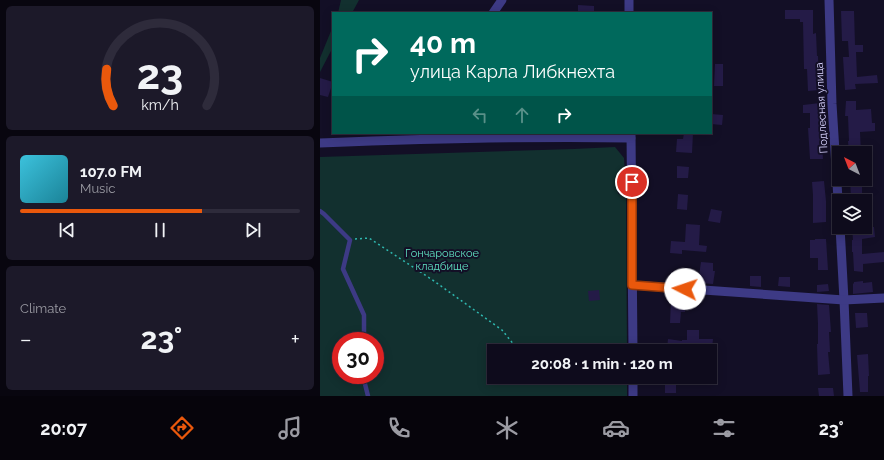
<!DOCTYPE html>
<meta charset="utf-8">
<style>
:root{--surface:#0e0b1c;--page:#1c1929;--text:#f1f3f6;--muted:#9b9ba3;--line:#2e2b3b;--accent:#ea580c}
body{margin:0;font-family:Raleway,sans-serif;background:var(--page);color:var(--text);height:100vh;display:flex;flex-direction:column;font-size:15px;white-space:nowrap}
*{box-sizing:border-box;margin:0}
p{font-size:13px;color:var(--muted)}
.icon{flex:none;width:22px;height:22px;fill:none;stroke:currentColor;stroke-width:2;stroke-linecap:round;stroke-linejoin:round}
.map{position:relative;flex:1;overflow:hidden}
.details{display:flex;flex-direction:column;gap:6px;padding:6px;background:#08060f;width:320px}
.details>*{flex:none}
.banner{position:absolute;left:12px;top:12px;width:380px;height:122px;border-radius:0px;box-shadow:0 2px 10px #0003,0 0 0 1px var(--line);background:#00695c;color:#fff;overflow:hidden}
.needle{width:26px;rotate:318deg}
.fabs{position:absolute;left:512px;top:146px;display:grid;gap:8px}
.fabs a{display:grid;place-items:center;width:40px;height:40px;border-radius:0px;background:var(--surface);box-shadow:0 2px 10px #0003,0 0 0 1px var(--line);font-size:20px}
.speed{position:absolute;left:12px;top:332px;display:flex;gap:8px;font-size:20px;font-weight:700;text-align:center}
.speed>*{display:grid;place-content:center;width:52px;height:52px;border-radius:50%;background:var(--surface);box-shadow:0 2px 10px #0003,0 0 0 1px var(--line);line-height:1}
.speed .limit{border:6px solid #d22;background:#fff;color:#111}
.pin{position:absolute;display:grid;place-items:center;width:34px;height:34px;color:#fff;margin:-17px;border:2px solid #fff;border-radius:50%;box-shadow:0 1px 4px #0007}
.me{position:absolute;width:44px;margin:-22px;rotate:274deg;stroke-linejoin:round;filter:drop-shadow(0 0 3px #0008)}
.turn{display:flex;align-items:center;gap:14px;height:84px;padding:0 12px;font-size:18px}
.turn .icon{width:52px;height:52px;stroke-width:2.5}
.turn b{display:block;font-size:28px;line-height:34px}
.lanes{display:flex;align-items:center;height:38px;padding:0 12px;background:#0003;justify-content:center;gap:20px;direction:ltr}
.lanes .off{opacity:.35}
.big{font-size:30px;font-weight:700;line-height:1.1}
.details .card{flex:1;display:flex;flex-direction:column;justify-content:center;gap:6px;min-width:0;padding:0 14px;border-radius:6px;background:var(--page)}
.details .dial{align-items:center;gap:0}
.dial svg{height:104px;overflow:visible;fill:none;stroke:var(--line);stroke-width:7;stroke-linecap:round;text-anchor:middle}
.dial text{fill:var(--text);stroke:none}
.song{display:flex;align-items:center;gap:12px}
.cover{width:48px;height:48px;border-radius:6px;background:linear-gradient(135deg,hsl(190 70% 55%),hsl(190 70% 35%))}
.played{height:4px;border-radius:2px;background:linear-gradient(90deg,var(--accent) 65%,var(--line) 65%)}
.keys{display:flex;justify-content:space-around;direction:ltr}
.heat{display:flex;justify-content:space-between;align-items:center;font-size:22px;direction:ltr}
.trip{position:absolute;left:167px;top:344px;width:230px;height:40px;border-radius:0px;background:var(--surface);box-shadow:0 2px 10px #0003,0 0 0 1px var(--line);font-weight:700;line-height:40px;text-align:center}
.tab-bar{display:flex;height:64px;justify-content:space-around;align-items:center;background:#06040b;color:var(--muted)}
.tab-bar .icon{width:28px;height:28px}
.tab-bar .on{color:var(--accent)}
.tab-bar b{font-size:18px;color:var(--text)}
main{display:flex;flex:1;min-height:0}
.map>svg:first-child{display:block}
</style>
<main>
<section class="details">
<div class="card dial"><svg viewBox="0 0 100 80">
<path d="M14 69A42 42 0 1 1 86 69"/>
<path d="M14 69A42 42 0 0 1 9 41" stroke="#ea580c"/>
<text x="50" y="56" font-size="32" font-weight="700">23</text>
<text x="50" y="72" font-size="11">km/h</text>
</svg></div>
<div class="card">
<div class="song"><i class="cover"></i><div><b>107.0 FM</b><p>Music</p></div></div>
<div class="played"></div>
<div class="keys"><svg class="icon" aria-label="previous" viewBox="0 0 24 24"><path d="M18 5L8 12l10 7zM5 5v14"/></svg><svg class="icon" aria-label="pause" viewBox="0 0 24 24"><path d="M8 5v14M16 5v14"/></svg><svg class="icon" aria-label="next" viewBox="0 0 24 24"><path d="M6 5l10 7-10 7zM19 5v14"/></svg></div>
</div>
<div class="card"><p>Climate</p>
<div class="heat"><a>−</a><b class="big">23°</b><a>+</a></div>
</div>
</section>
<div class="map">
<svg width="564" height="396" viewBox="0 0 564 396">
<rect width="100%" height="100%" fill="#130f26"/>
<g fill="#12302f" fill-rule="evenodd">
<path d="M21,0H39L32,13H18Z"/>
<path d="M13,26V47L0,72V58Z"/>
<path d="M295,147L304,158L305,175V185L297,186L298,194L306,195L307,351H174V377H307V396H0V157L254,149ZM21,341H55V375H21Z"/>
</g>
<g fill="#241b47">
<path d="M258,5L274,6V13H258Z"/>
<path d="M465,10H493V34L496,33L497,56H498L499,90L488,91L487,69H484L483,22H480V19H465Z"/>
<path d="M521,11H534L535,45H543V52H536L537,77L557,75L558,83L535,84L536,89L525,90L523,57H529L528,41H522Z"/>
<path d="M395,64H403V86H394Z"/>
<path d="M0,78L13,82L8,97L0,95Z"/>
<path d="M526,101H536V110L551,109L552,123H555V131L540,132L541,153H529L528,141H529L528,116H525Z"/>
<path d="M500,103L501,112H499L500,128H501L503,159H490L488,128H490V113H483V105Z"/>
<path d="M391,114L403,115L402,125L391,124Z"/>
<path d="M364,133H373L372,153L356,152L357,139H363Z"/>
<path d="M357,166L369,167L368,178H357Z"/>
<path d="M530,179H538V187H542V197L531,198Z"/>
<path d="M504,181L506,201V222L493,223V195L492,182Z"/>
<path d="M358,194L368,195L367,210L357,209Z"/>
<path d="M391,209L402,211L400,223L388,221Z"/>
<path d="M366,224L380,225L379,245L387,246L386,252L362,250V254L350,253L351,241L365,242Z"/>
<path d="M532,227H554L555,237L542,239V254L564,252V262L543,264V272L534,271L533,252H532V240H533Z"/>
<path d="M495,239H506L508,270H498V258H490V240H495Z"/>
<path d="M381,262L393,263V271H395L393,284L378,283Z"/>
<path d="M430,276H441V287L430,286Z"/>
<path d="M459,277H470V287L458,286Z"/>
<path d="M543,281V283L552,282L553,292L533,294V284L534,283V282Z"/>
<path d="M508,284L509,291L497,292V285Z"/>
<path d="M279,290L280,300L269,301L268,291Z"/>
<path d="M351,300L366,301L365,312H361L360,323H350Z"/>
<path d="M497,304L509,305L511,332H509L510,352H508L510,374L498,375L497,344H498V324Z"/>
<path d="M535,313H547L548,327L536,328Z"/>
<path d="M367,330H379V339H393L392,348H391V351H367L347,349L348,339L362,341V340H367Z"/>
<path d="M548,354L549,376H548V392H540L537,355Z"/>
<path d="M345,381L356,382V393H345Z"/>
<path d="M498,388H513L514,396H499Z"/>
</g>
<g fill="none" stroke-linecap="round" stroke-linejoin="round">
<path stroke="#2fb8b0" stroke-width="1.5" stroke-dasharray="2 3" stroke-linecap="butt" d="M35,239L49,238L114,281L182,330L199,351"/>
<g stroke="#3d3a85" stroke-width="4.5">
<path d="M0,211L4,214L30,240L23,269L44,315V341"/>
<path d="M44,375V380L48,396"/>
</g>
<g stroke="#3d3a85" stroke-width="9">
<path d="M309,0V13"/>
<path d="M509,0L512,104L519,215"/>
<path d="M173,13L182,0"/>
<path d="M311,133L313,351"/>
<path d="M0,143C104,139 208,136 311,138"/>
<path d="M520,227L524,300L528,396"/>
<path d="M312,285L524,300L564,298"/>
<path d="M313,377V396"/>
</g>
</g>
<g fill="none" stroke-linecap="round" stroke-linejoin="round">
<defs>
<path id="route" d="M312,182V285L365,289"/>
</defs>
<use href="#route" stroke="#983908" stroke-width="10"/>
<use href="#route" stroke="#ea580c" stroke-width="7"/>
</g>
<g text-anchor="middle" stroke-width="4" stroke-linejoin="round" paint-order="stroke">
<g font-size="11" fill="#d9d4ff" stroke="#130f26">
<text transform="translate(501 108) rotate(-93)" y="4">Подлесная улица</text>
</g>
<g font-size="11" fill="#5fe0c0" stroke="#130f26">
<text x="122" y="257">Гончаровское<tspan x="122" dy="13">кладбище</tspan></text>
</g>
</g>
</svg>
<div class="fabs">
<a><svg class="needle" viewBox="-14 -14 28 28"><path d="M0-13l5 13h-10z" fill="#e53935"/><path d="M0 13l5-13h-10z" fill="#9b9ba3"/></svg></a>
<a><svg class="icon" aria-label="layers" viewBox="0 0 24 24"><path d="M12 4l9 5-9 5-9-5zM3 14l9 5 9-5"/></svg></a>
</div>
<div class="speed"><div class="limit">30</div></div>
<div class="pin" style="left:312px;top:182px;background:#d93025"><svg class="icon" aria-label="arrive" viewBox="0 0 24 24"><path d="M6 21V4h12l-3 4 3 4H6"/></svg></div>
<svg class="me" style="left:365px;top:289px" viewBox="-20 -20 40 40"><circle r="19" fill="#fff"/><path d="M0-13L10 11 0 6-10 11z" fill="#ea580c"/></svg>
<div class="trip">20:08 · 1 min · 120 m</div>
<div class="banner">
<div class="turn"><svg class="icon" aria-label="right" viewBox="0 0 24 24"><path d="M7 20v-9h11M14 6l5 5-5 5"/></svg><div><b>40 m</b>улица Карла Либкнехта</div></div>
<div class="lanes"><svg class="icon off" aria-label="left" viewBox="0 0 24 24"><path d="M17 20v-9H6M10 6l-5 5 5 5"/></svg><svg class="icon off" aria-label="ahead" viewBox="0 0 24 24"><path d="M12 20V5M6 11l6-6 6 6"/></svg><svg class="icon" aria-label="right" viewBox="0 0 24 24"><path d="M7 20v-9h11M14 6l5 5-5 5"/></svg></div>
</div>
</div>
</main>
<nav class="tab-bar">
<b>20:07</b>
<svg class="icon on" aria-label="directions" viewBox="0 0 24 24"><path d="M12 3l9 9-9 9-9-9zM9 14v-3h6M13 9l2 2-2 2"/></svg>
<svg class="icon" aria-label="music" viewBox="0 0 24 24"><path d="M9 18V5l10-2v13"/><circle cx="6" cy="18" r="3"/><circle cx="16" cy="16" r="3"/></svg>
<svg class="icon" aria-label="phone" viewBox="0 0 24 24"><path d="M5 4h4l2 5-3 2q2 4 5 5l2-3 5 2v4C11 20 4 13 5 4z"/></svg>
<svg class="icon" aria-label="climate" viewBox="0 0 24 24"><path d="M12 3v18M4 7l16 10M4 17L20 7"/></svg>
<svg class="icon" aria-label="car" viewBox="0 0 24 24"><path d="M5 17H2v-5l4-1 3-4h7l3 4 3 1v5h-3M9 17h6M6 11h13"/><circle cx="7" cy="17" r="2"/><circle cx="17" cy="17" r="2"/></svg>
<svg class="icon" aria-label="filters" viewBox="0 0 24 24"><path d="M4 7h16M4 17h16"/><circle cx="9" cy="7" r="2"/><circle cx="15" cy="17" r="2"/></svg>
<b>23°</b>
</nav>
